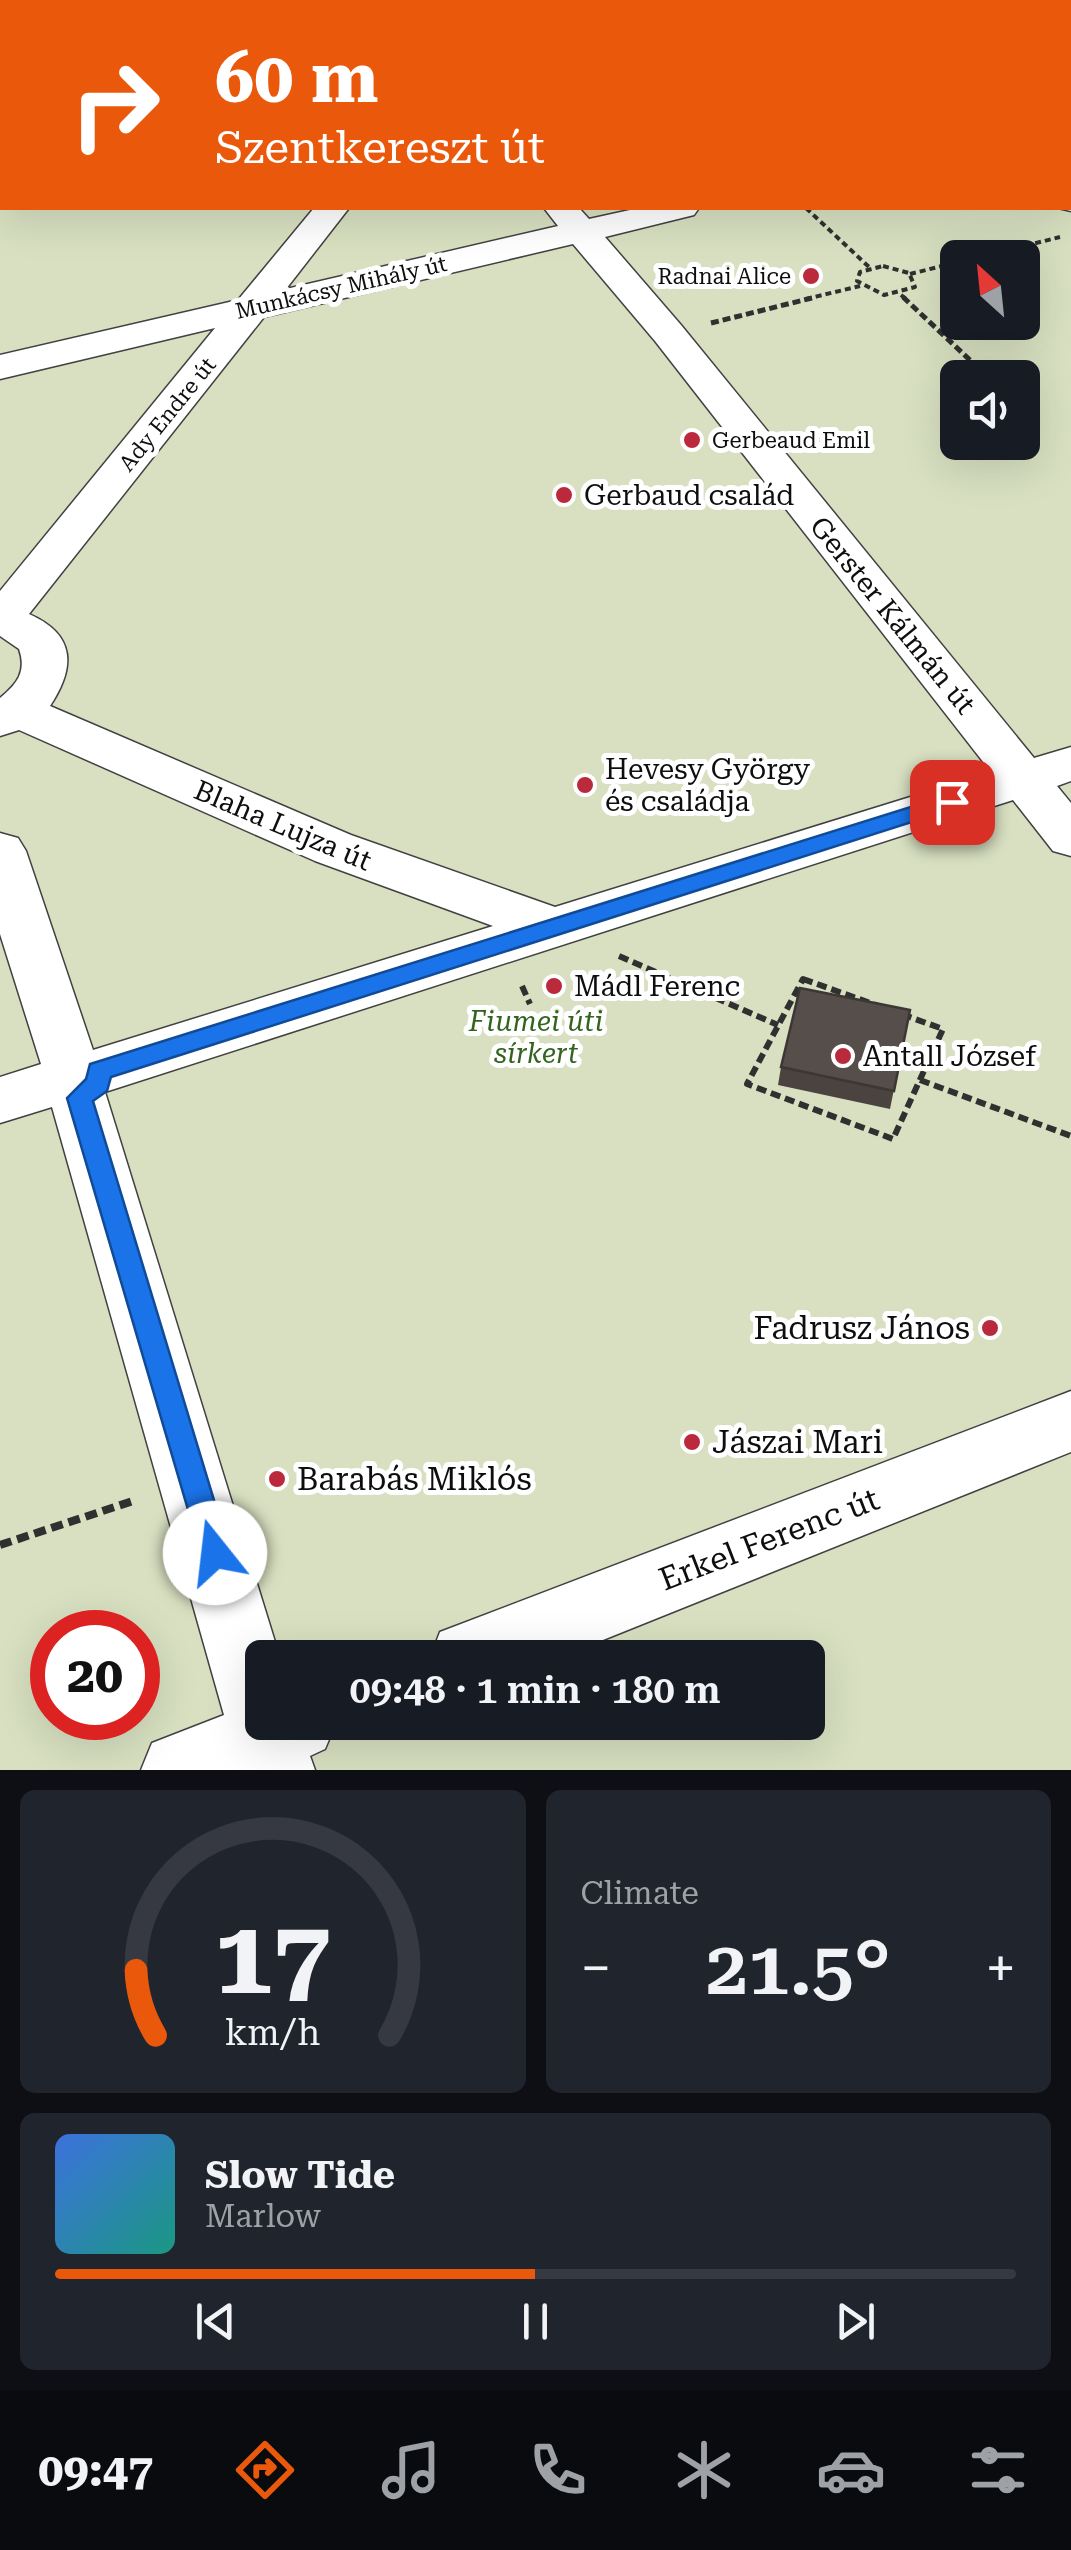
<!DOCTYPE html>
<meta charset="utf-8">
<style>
:root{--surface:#171b24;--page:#20242c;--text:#f1f3f6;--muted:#9ea1a6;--line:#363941;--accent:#ea580c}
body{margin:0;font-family:"Roboto Serif",serif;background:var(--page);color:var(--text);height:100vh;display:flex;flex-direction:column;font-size:38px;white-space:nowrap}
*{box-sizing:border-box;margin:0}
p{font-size:32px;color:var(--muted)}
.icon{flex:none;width:55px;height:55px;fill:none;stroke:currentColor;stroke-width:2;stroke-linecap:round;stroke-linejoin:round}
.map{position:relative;height:1770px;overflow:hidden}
.panel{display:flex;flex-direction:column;gap:20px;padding:20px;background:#0d0f14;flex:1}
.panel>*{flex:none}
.guide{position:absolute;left:0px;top:0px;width:1072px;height:210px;box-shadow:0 10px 40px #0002;background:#ea580c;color:#fff;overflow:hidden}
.needle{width:65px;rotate:333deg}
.buttons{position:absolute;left:940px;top:240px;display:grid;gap:20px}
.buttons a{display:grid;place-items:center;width:100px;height:100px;border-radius:15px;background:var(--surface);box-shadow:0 10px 40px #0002;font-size:50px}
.speed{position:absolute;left:30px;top:1610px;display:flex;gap:20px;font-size:50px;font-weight:700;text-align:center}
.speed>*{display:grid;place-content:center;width:130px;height:130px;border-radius:50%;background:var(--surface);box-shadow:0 10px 40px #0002;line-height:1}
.speed .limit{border:15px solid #d22;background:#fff;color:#111}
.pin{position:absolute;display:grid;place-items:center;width:85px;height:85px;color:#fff;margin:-42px;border-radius:20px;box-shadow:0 5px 15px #0006}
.me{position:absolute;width:110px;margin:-55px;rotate:344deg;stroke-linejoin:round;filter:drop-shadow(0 0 8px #0008)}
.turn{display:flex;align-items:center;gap:35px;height:210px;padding:0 50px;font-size:45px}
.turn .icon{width:130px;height:130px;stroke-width:2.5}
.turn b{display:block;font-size:70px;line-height:85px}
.big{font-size:75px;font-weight:600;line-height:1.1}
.panel .widget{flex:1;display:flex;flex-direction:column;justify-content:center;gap:15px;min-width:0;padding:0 35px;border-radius:15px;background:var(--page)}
.panel .dial{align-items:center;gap:0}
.dial svg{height:260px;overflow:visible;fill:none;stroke:var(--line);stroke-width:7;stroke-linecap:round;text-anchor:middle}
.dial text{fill:var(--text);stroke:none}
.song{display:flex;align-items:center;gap:30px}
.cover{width:120px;height:120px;border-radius:15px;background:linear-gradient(135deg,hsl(220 70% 55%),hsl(170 70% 35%))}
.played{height:10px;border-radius:5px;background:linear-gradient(90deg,var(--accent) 50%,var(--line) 50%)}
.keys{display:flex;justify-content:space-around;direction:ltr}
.heat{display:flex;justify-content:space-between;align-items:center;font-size:55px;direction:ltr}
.panel .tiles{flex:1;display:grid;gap:20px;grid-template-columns:1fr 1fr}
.widget:last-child{grid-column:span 2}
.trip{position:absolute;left:245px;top:1640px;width:580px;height:100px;border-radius:15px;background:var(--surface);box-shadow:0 10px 40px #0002;font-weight:600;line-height:100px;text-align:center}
.menu{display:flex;height:160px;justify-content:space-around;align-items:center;background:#090b0e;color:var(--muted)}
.menu .icon{width:70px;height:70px}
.menu .on{color:var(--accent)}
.menu b{font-size:45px;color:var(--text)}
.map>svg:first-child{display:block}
</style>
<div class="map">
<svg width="1071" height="1770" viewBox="0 0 1071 1770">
<rect width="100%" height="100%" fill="#fefaef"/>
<path fill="#d8e0c1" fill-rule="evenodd" d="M651,0H1071V1770H0V135L2,208H1070V2H639ZM958,258H1022V322H958ZM958,378H1022V442H958ZM52,1632H138V1718H52ZM262,1658H808V1722H262Z"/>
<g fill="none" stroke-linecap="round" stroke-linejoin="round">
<defs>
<g id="minor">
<rect x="0" y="43" width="2" height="18"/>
<rect x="0" y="110" width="2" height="20"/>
<rect x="1070" y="110" width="1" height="20"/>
<rect x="0" y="151" width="2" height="20"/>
<path d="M1070,191L1071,211L1058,208H1070Z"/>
<path d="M314,208H349L286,289L558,226L544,208H579L589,219L639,208H699L694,215L605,237L681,325L1034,758L1071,747V781L1057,786L1071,803V856L1053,851L1013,800L105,1092L280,1658H262V1722L336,1723L325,1749L310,1756L315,1770H141L152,1743L224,1715L52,1107L0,1123V1077L41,1064L0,934V833L18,838L26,851L93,1050L493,926L315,861L19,730L0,736V698C17,684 27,672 19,649L0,636V591L215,328L0,379V355L238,300ZM573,244L655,341L991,772L555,907L351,835L50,706C75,668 77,635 29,614L264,317Z"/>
<path d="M1071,1391V1452L558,1658H430L440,1632Z"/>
</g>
</defs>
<use href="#minor" stroke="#414141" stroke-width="3"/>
<g stroke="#303030" stroke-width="4" stroke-dasharray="6 4" stroke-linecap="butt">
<path d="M346,2L359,0"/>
<path d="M806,208L869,267"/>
<path d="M977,258L1060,237"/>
<path d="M883,266L909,273L915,287L884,295L857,281L860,272Z"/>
<path d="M910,274L958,262"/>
<path d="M901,295L906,299"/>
<path d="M806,299L860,286"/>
</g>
<g stroke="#303030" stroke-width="5" stroke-dasharray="8 4" stroke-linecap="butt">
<path d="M903,297L989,378"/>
<path d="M711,323L816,297"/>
</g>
<g stroke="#303030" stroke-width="6" stroke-dasharray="10 5" stroke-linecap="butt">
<path d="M619,956L778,1025"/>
<path d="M803,979L943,1029L893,1139L747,1084Z"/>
<path d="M522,986L530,1004"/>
<path d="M920,1080L1071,1136"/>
</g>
<path stroke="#303030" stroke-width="8" stroke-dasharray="12 6" stroke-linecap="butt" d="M0,1545L136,1500"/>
<use href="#minor" fill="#fff" fill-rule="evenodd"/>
</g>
<path fill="#4a4340" d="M910,1010L890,1109L778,1085L781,1067Z"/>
<path fill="#3c3734" d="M0,0H113L100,2H2V21H0Z"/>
<path fill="#564e4b" stroke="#3c3734" stroke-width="2.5" d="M800,988L910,1010L894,1091L781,1067Z"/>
<path fill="#1a73e8" stroke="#114b97" stroke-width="2.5" d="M952,794L959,796L963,802L959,807L111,1077L107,1091L93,1101L230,1553L226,1564L215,1568L204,1564L67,1098L86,1079L90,1064Z"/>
<g fill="#ba2a3c" stroke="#fff" stroke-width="4">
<circle cx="811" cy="276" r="10"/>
<circle cx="692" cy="440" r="10"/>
<circle cx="564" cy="495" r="10"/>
<circle cx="585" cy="785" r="10"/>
<circle cx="554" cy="986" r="10"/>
<circle cx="843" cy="1056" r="10"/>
<circle cx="990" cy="1328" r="10"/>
<circle cx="692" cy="1442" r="10"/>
<circle cx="277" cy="1479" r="10"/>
</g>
<g text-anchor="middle" stroke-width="10" stroke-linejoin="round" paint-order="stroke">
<g font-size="22" fill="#0e0e0e" stroke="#fff" text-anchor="end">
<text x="791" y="284">Radnai Alice</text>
<text x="712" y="448" text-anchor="start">Gerbeaud Emil</text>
</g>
<g font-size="22" fill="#0e0e0e" stroke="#fff">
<text transform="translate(341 287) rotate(-13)" y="8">Munkácsy Mihály út</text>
<text transform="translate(167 414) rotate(-51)" y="8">Ady Endre út</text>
</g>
<g font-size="28" fill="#0e0e0e" stroke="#fff" text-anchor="start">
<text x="584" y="505">Gerbaud család</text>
<text x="605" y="779">Hevesy György<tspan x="605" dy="32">és családja</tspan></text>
<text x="574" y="996">Mádl Ferenc</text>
<text x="863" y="1066">Antall József</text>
</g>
<g font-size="28" fill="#0e0e0e" stroke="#fff">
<text transform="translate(893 615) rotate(51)" y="10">Gerster Kálmán út</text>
<text transform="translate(283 825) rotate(23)" y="10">Blaha Lujza út</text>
</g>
<g font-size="28" font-style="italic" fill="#346420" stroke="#fff">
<text x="536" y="1031">Fiumei úti<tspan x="536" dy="32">sírkert</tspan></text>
</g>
<g font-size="32" fill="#0e0e0e" stroke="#fff" text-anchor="start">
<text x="970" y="1339" text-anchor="end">Fadrusz János</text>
<text x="712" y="1453">Jászai Mari</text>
<text x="297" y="1490">Barabás Miklós</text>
</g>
<g font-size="32" fill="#0e0e0e" stroke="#fff">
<text transform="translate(769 1539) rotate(-21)" y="11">Erkel Ferenc út</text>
</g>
</g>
</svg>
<div class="buttons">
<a><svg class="needle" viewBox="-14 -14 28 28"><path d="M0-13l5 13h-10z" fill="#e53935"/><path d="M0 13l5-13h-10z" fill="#9ea1a6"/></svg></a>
<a><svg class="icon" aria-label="sound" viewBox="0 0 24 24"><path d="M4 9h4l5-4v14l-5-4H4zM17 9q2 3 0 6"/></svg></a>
</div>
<div class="speed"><div class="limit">20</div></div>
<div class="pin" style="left:952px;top:802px;background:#d93025"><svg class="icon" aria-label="arrive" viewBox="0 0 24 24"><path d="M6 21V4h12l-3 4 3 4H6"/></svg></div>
<svg class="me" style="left:215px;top:1553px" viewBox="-20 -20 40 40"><circle r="19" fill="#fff"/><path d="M0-13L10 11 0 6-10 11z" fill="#1a73e8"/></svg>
<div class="trip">09:48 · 1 min · 180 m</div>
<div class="guide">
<div class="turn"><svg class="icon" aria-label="right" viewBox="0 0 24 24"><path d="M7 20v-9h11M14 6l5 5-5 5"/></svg><div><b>60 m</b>Szentkereszt út</div></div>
</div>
</div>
<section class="panel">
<div class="tiles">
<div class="widget dial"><svg viewBox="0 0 100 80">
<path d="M14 69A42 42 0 1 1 86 69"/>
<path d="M14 69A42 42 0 0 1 8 49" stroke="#ea580c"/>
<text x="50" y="56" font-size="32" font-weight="700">17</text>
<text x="50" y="72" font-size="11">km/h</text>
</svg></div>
<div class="widget"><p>Climate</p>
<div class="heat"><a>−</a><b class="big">21.5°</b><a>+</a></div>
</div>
<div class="widget">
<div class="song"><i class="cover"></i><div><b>Slow Tide</b><p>Marlow</p></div></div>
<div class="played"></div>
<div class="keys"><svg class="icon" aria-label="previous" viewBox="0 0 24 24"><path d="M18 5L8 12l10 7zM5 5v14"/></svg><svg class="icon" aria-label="pause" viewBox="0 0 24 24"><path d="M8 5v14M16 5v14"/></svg><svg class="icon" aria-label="next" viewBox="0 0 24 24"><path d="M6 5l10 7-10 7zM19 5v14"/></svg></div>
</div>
</div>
</section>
<nav class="menu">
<b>09:47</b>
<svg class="icon on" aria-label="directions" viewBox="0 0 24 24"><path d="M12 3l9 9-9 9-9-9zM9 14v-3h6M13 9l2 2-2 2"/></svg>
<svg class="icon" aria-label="music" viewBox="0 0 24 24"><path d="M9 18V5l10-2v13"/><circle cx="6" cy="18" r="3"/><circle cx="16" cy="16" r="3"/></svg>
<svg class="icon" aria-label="phone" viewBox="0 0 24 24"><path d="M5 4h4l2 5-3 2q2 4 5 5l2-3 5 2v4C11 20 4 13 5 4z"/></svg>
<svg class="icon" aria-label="climate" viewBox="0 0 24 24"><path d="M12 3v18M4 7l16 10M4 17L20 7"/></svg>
<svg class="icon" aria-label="car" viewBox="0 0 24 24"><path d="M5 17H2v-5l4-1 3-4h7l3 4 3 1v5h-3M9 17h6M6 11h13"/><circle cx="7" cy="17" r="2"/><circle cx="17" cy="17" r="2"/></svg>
<svg class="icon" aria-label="filters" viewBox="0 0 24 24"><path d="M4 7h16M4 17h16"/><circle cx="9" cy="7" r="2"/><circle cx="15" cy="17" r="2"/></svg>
</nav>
